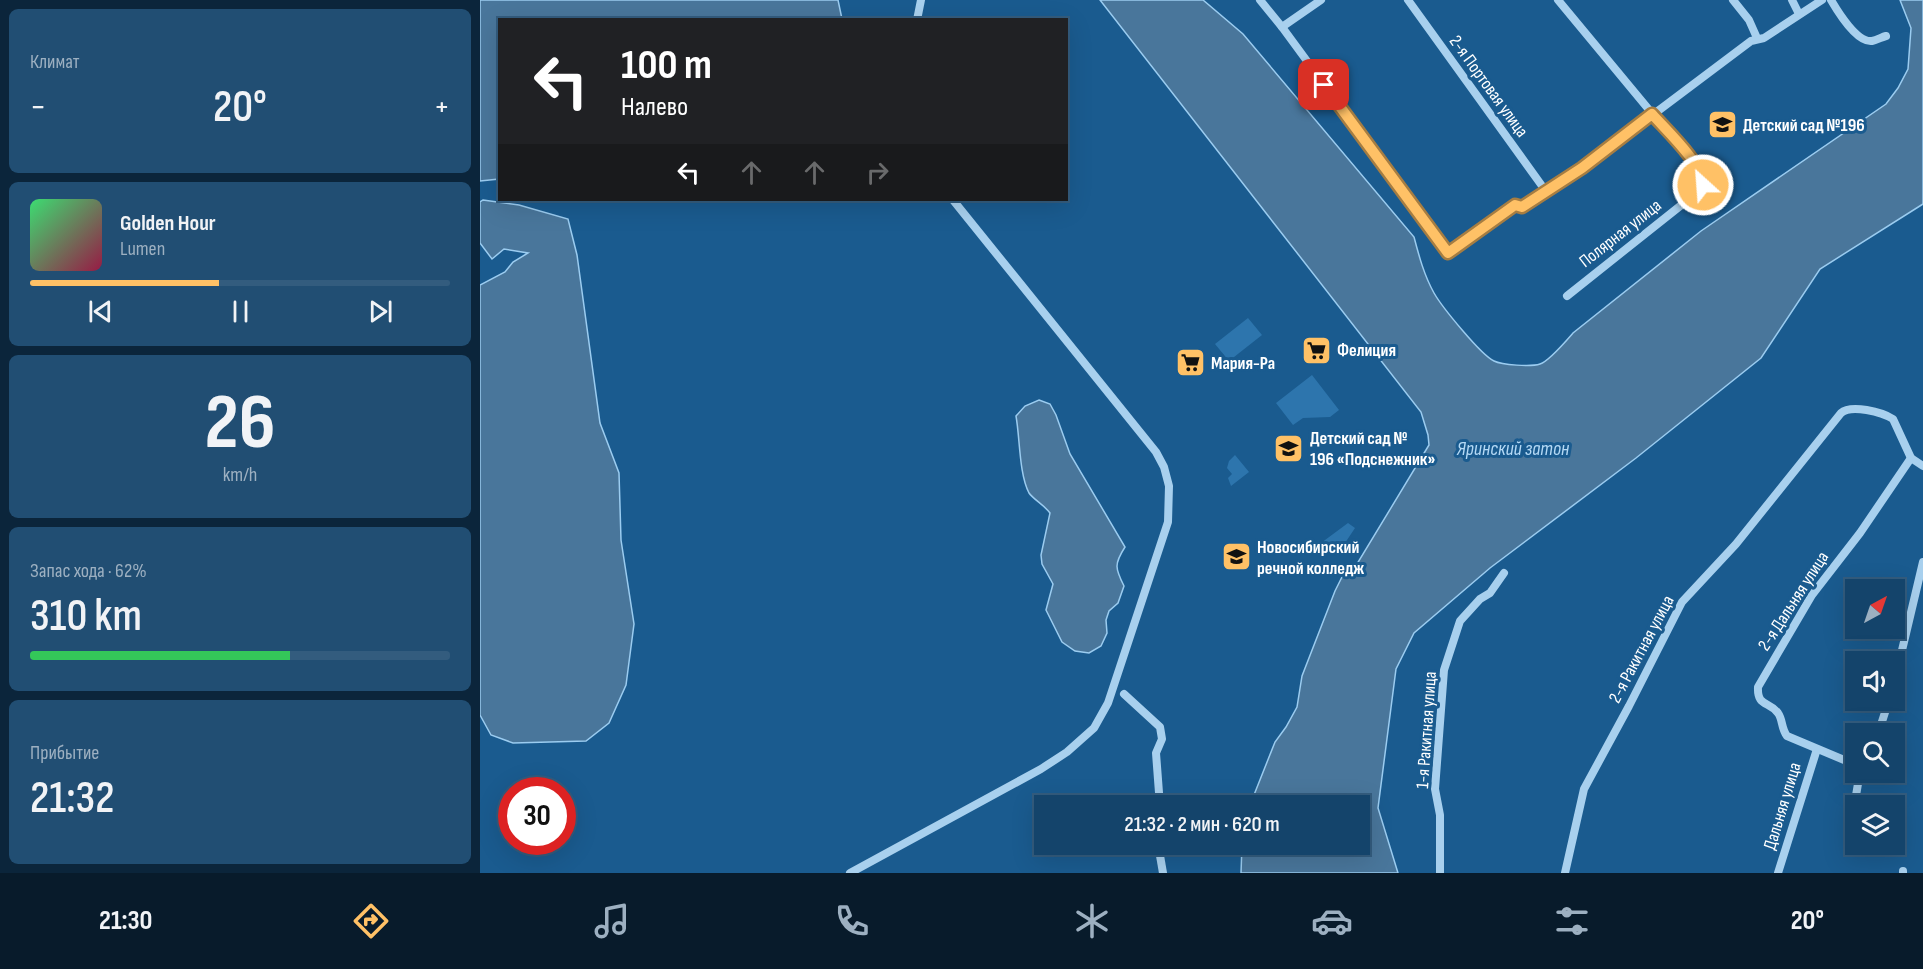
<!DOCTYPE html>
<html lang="ru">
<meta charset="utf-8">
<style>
:root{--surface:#14446b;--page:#214e73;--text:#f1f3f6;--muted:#9db0c1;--line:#335c7e;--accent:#ffc166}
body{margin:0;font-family:"Sofia Sans Condensed",sans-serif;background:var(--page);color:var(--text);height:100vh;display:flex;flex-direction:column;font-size:22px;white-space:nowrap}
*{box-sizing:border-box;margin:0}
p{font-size:20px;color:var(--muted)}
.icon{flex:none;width:33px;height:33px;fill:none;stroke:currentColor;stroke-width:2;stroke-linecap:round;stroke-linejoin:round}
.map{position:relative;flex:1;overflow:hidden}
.details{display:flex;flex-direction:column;gap:9px;padding:9px;background:#0b253b;width:480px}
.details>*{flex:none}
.top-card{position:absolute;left:18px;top:18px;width:570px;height:183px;border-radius:0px;box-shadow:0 6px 24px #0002,0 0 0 2px var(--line);background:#202124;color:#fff;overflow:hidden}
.needle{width:39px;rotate:40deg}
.buttons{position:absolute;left:1365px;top:579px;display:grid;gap:12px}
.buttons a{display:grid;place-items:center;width:60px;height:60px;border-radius:0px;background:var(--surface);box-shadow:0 6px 24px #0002,0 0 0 2px var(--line);font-size:30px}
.speed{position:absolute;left:18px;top:777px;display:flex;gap:12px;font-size:30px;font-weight:700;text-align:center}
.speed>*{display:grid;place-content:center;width:78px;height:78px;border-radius:50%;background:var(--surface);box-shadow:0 6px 24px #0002,0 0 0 2px var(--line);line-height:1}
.speed .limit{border:9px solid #d22;background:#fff;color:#111}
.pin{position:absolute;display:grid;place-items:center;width:51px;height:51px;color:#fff;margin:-26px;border-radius:12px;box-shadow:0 3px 9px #0006}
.me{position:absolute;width:66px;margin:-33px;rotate:334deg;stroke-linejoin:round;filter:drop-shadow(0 0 4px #0008)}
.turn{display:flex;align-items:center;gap:21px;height:126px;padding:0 24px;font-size:27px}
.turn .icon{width:78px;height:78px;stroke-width:2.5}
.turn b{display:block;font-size:42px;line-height:51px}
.lanes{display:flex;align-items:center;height:57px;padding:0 24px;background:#0003;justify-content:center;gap:30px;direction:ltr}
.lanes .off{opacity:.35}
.big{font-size:45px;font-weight:600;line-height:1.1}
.details .tile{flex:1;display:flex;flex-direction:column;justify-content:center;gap:9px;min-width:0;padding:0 21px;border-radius:9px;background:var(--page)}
.details .dial{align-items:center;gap:0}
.dial b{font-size:78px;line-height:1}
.song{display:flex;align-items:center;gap:18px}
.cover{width:72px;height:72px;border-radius:9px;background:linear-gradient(135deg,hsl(140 70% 55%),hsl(340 70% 35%))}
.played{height:6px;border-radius:3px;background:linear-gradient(90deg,var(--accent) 45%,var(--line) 45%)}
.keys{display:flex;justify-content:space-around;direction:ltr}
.heat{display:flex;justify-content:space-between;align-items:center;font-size:33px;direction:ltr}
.charge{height:9px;border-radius:4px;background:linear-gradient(90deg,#34c759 62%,var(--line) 0)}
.trip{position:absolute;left:554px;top:795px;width:336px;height:60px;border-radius:0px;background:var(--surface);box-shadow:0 6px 24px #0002,0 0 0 2px var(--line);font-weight:600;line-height:60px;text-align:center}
.menu{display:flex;height:96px;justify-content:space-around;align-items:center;background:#081b2b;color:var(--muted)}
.menu .icon{width:42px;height:42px}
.menu .active{color:var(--accent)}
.menu b{font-size:27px;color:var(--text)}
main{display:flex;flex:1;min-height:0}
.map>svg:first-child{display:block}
</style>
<main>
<section class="details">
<div class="tile"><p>Климат</p>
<div class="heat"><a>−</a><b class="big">20°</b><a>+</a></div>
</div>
<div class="tile">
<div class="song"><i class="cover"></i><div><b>Golden Hour</b><p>Lumen</p></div></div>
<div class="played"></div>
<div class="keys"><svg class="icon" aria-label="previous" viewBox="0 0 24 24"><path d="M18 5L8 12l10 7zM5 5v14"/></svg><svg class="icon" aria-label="pause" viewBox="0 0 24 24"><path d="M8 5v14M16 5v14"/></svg><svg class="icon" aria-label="next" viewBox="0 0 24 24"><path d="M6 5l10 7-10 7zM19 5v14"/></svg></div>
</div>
<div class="tile dial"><b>26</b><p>km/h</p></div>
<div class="tile"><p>Запас хода · 62%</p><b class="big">310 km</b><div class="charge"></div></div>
<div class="tile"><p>Прибытие</p><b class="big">21:32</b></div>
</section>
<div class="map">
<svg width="1443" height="873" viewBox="0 0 1443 873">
<rect width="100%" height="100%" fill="#1a5b8f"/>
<g fill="#2d75ad">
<path d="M768,318L782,335L749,361L735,344Z"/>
<path d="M832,375L859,410L850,417L823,418L813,425L796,403Z"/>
<path d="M755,455L769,472L751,486L748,478L752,474L747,468L749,461Z"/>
<path d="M868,523L875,528L865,543L863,542L849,553L841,543Z"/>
</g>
<g fill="#49769b" stroke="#9bccf0" stroke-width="1.5">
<path d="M0,0H358L362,19L20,20L19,179L0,181Z"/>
<path d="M620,0H723L763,34L934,237C939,256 944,275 954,293C962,307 1001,355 1014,361C1022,365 1051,367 1060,364C1069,361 1086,341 1093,333L1221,231L1406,104L1418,88L1428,69L1431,28L1420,0H1443V204L1340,269L1281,358L1156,458L1010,568L934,633L916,669L898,808L918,873H761L762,845L879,844V806L770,805L795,742L806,727L817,707L822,676L855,591L863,575L874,569L949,445L948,435L941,412Z"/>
<path d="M3,200L39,205L88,219L97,255L120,423L139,473L141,540L154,624L146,685L129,723L106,741L33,743L11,735L0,715V285L25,272L33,262L48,253L24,249L12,259L0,243V202Z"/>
<path d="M559,400L570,404L576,415L590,454L645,547C634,564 635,568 644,586L638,603L629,611L626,620L627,633L621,646L609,653L595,651L582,642L566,610L573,584L562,564L561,555L570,513C564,505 553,499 549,493C539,474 540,438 536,416L545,406Z"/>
</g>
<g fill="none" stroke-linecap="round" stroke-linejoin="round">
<g stroke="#a8d0ee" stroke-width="8">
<path d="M780,0L802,27L968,253L1035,205L1042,206L1102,168L1271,41L1284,38L1342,0"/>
<path d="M928,0L1065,190"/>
<path d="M1078,0L1214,164L1222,175L1223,185L1219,191L1087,296"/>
<path d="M1253,0L1269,20L1277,38"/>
<path d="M1312,0L1319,14"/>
<path d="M1351,0C1358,12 1377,43 1392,41C1397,40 1402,37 1406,36"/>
<path d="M437,20L441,0"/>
<path d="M802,27L841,0"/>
<path d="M1414,684L1443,562"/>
<path d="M644,694L680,727L682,739L676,753L680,806"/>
<path d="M1398,734L1409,700"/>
<path d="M1376,765L1307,736C1301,728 1303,720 1298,713C1289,701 1277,707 1278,687L1332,595L1380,533L1431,458"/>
<path d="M1372,819L1380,772"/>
<path d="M678,844L683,873"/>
<path d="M370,873L561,769L587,752L614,728L628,703L688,522L689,486L684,467L676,452L473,200"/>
<path d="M960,873V815L955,789L964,670L980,621L1000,599L1010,593L1024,573"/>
<path d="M1085,873L1104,789L1149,706L1202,602L1256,544L1361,413C1371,404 1402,412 1413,419L1431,458L1443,466"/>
<path d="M1298,873L1337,749"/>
<path d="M1423,873V871"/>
</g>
</g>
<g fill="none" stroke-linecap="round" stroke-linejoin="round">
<defs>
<path id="route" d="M844,85L968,253L1035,205L1042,207L1102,168L1172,114C1187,131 1222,163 1223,185"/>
</defs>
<use href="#route" stroke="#a67d42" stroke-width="15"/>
<use href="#route" stroke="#ffc166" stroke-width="10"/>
</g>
<defs>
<symbol id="school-square" viewBox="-11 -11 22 22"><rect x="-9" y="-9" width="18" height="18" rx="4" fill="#ffc166" stroke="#1a5b8f"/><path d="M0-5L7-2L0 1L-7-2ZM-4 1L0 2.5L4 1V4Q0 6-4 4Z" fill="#111"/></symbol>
<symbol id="supermarket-square" viewBox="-11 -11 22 22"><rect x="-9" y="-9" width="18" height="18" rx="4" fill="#ffc166" stroke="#1a5b8f"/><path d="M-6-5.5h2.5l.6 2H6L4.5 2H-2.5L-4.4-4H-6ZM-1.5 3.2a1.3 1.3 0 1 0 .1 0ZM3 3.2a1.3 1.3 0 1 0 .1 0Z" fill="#111"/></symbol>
<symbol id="university-square" viewBox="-11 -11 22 22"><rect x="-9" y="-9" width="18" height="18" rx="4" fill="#ffc166" stroke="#1a5b8f"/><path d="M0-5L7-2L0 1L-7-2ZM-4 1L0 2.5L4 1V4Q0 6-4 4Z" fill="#111"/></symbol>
</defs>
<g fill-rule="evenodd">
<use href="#school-square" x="1226" y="108" width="33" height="33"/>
<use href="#supermarket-square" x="820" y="334" width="33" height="33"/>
<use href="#supermarket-square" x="694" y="346" width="33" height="33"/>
<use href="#school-square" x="792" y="432" width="33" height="33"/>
<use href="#university-square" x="740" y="540" width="33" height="33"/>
</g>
<g text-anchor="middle" stroke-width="6" stroke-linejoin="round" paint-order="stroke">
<g font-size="18" fill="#fff" stroke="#1a5b8f">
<text transform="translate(1009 86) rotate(54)" y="6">2-я Портовая улица</text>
<text transform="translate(1140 233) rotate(-38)" y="6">Полярная улица</text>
<text transform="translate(1313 601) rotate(-57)" y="6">2-я Дальняя улица</text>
<text transform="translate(1161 649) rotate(-62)" y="6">2-я Ракитная улица</text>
<text transform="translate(946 730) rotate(-86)" y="6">1-я Ракитная улица</text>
<text transform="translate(1302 806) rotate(-73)" y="6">Дальняя улица</text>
</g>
<g font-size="18" font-weight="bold" fill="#fff" stroke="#1a5b8f" text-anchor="start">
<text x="1263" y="131">Детский сад №196</text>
<text x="857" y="356">Фелиция</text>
<text x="731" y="369">Мария-Ра</text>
<text x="830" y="444">Детский сад №<tspan x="830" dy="21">196 «Подснежник»</tspan></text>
<text x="777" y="553">Новосибирский<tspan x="777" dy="21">речной колледж</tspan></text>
</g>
<g font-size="20" font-style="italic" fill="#b4d9f5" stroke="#1a5b8f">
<text x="1033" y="455">Яринский затон</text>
</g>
</g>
</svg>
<div class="buttons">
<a><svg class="needle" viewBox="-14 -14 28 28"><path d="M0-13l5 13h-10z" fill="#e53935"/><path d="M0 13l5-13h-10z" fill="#9db0c1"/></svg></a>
<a><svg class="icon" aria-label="sound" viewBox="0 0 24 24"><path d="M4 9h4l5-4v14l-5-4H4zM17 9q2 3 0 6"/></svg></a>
<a><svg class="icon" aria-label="search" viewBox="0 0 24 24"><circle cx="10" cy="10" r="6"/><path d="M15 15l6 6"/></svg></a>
<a><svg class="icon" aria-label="layers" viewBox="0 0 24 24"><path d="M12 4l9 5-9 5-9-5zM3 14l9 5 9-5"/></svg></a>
</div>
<div class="speed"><div class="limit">30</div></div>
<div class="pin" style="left:844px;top:85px;background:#d93025"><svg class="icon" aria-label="arrive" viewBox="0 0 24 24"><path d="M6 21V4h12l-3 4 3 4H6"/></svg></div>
<svg class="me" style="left:1223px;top:185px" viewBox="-20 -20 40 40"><circle r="17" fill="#ffc166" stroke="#fff" stroke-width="3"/><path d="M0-11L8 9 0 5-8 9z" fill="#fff"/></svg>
<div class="trip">21:32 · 2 мин · 620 m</div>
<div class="top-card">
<div class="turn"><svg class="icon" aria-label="left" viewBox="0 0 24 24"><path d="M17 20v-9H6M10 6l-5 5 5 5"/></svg><div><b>100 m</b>Налево</div></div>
<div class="lanes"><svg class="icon" aria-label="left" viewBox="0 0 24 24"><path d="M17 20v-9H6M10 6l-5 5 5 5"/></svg><svg class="icon off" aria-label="ahead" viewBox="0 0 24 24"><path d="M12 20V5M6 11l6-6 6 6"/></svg><svg class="icon off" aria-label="ahead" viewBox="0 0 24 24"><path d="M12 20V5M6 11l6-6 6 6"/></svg><svg class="icon off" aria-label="right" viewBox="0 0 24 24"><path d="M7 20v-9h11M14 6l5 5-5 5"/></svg></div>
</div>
</div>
</main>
<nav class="menu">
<b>21:30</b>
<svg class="icon active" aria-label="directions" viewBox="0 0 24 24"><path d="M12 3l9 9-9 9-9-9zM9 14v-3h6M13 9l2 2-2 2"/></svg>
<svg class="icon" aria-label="music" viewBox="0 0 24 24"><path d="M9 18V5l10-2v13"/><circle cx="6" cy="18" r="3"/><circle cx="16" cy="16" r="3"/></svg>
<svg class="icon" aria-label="phone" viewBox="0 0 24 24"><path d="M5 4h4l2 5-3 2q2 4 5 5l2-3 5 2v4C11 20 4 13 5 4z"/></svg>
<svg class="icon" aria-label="climate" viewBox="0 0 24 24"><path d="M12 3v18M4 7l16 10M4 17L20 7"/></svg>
<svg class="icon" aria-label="car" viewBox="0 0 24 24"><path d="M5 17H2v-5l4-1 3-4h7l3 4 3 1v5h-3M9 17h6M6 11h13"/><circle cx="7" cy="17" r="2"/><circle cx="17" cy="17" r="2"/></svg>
<svg class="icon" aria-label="filters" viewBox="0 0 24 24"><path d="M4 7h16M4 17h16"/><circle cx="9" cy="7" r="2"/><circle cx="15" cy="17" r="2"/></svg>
<b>20°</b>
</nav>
